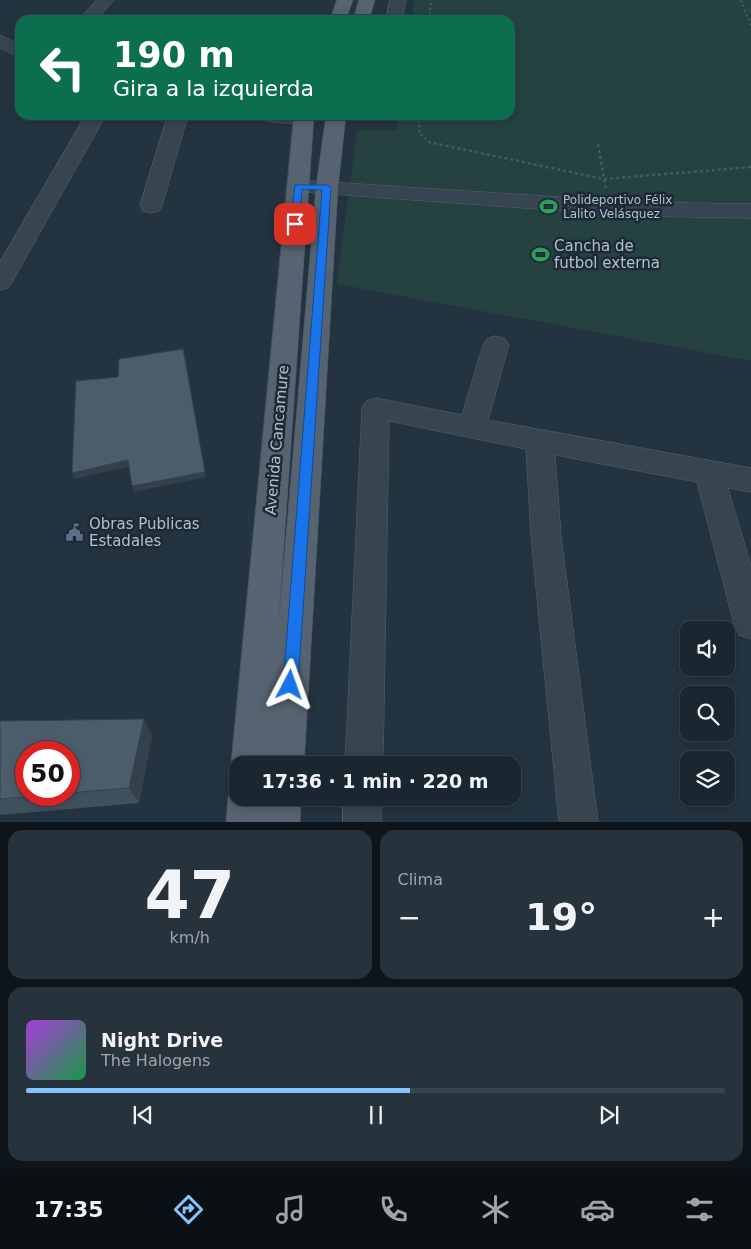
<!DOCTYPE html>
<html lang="es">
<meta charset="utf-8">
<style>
:root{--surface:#1a2730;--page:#27333c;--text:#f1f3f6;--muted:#9fa5ab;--line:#38444c;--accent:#84c5ff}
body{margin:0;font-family:"DejaVu Sans",sans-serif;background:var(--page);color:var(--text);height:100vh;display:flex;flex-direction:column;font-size:19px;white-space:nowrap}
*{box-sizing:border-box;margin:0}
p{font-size:16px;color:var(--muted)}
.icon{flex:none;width:28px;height:28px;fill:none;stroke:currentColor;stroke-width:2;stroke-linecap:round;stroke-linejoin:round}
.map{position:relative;height:822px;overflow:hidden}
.details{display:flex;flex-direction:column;gap:8px;padding:8px;background:#0e151a;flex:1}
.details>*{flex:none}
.hud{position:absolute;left:15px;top:15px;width:500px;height:105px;border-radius:15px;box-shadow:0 2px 8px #0003,0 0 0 1px var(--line);background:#0b6e4f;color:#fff;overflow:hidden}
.controls{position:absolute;left:680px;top:621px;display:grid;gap:10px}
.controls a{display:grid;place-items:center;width:55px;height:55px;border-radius:10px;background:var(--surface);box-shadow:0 2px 8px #0003,0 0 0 1px var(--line);font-size:25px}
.speed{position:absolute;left:15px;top:741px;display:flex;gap:10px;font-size:25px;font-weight:700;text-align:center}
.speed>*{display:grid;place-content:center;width:65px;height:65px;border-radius:50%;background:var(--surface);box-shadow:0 2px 8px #0003,0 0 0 1px var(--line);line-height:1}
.speed .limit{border:8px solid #d22;background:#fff;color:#111}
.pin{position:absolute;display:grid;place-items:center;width:42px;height:42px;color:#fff;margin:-21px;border-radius:10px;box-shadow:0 2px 8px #0006}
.me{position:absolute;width:55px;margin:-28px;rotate:4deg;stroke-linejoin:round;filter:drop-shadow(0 0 4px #0008)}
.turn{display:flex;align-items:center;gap:18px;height:105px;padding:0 15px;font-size:22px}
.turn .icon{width:65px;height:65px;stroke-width:2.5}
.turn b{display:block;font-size:35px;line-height:42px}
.big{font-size:38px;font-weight:700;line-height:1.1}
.details .tile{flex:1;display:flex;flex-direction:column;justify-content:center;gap:8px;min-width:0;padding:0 18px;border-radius:15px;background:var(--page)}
.details .dial{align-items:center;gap:0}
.dial b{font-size:65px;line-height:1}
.song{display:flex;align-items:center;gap:15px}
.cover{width:60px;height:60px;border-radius:8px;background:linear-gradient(135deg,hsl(280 70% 55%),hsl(140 70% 35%))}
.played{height:5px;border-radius:2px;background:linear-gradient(90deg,var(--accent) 55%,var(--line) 55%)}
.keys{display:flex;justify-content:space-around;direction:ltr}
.heat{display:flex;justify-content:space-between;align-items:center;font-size:28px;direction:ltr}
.details .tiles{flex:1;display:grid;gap:8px;grid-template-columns:1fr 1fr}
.tile:last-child{grid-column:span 2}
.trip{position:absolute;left:229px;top:756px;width:292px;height:50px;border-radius:15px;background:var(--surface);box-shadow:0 2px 8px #0003,0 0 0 1px var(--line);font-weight:700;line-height:50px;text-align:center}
.menu{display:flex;height:80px;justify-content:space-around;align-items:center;background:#0a1013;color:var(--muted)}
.menu .icon{width:35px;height:35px}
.menu .selected{color:var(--accent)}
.menu b{font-size:22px;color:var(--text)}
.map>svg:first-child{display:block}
</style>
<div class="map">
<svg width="751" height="822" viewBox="0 0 751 822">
<rect width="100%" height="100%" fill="#233440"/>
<path fill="#254140" d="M414,0H751V361L337,284L357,130L396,131L398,115H510V20H412Z"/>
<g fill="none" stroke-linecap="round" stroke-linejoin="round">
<defs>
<g id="minor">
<path d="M97,0H114L96,20H79Z"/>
<path d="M390,0H406L402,20H386Z"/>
<path d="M0,35L20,45V58L0,48Z"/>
<path d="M86,115H106L12,282L8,288L0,290V262Z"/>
<path d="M168,115H188L162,206L159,211L151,213L143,211L140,206Z"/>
<path d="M255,115H312L314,117L311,121C296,125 273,123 258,119Z"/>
<path d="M298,180L635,202L751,204V218L635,216L290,191L287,186L290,181Z"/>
<path d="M496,336L505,339L509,345L488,420L751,468V492L728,488L751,566V639L739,635L734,624L697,482L555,455L561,536L598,822H559L531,536L526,449L389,421L383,765H345L362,408L366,401L376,398L462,415L483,345L487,339Z"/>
<rect x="343" y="798" width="38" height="24"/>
</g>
<g id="major">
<path d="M337,0H353L346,20H330Z"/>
<path d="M359,0H375L369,20H353Z"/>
<path d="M294,115H314L278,630L316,187L326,115H346L338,187L304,765H238V778L231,765Z"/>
<path d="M238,783V798H301L300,822H226L228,798L233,784Z"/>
</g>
</defs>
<use href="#minor" stroke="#55636e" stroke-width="1"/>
<use href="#major" stroke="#43515c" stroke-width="1"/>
<g stroke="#435d5c" stroke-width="2" stroke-dasharray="2.5 2.5" stroke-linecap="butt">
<path d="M741,0L751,26"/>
<path d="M428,20L432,0"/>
<path d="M418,115L420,134L432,144"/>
</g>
<g stroke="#435d5c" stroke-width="2.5" stroke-dasharray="3 3" stroke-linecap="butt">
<path d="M428,142L604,179L751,167"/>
<path d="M598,144L606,190"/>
</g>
<use href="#minor" fill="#374550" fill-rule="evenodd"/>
<use href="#major" fill="#556470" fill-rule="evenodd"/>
</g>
<path fill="#40505d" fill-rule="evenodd" d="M0,721L152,736L139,803L0,815ZM69,752V795H26Z"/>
<g fill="#34414c">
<path d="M185,355L206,477L134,492L132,486Z"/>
<path d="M128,460L131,466L74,479L72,473Z"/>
<path d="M144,719L152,736L139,803L129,788Z"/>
</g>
<g fill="#4b5d6c" stroke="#34414c">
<path d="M183,349L205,472L132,486L128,460L72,473L76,381L118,377L119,359Z"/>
<path d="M144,719L129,788L69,793V752H26V795H45L0,799V721Z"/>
</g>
<path fill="#1a73e8" stroke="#114b97" d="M295,185H327L331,187L298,685L296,690L290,692L285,690L283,685L322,190L302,189L299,224L295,227L290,224Z"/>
<defs>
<symbol id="stadium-bare" viewBox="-9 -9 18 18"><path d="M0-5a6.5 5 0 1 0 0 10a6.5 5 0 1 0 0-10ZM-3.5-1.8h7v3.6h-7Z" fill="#2e9e5b" stroke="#1c2a35" stroke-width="2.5" paint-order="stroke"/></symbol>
<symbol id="civic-bare" viewBox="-9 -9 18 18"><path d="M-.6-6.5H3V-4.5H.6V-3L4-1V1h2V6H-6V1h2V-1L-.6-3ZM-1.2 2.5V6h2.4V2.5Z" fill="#5c6f8a" stroke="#1c2a35" stroke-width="2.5" paint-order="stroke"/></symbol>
</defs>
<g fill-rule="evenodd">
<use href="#stadium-bare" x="536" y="194" width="25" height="25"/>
<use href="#stadium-bare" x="528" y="242" width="25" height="25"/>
<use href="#civic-bare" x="62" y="520" width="25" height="25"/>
</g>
<g text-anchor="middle" stroke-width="5" stroke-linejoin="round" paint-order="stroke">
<g font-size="12" fill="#b3c0cb" stroke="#1c2a35" text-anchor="start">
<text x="563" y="204">Polideportivo Félix<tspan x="563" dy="14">Lalito Velásquez</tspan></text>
</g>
<g font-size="15" fill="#b3c0cb" stroke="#1c2a35" text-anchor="start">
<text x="554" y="251">Cancha de<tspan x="554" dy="17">futbol externa</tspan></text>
<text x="89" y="529">Obras Publicas<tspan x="89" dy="17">Estadales</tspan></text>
</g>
<g font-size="15" fill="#b3c0cb" stroke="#1c2a35">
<text transform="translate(277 440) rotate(-85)" y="5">Avenida Cancamure</text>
</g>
</g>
</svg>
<div class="controls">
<a><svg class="icon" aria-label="sound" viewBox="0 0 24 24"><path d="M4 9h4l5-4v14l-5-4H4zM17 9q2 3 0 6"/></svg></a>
<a><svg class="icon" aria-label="search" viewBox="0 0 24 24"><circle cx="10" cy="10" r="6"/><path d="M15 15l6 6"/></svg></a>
<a><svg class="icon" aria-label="layers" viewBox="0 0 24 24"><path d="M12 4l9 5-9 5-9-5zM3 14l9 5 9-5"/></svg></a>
</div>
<div class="speed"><div class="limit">50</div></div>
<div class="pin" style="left:295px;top:224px;background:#d93025"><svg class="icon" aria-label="arrive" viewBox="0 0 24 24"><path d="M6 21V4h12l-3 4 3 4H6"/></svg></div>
<svg class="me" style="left:290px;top:685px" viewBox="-20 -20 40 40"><path d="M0-17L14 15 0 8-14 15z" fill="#1a73e8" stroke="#fff" stroke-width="4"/></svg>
<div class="trip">17:36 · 1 min · 220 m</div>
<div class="hud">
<div class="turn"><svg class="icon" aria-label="left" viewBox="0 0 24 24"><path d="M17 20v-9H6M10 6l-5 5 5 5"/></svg><div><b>190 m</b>Gira a la izquierda</div></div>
</div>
</div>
<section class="details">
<div class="tiles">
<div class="tile dial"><b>47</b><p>km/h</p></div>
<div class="tile"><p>Clima</p>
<div class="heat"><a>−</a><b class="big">19°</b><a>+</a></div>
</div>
<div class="tile">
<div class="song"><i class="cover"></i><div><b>Night Drive</b><p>The Halogens</p></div></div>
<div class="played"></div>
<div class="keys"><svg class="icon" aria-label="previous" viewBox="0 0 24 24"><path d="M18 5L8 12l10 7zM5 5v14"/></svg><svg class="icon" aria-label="pause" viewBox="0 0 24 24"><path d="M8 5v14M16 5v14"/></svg><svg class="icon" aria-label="next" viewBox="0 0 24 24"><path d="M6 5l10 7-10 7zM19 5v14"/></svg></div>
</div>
</div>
</section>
<nav class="menu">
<b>17:35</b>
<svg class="icon selected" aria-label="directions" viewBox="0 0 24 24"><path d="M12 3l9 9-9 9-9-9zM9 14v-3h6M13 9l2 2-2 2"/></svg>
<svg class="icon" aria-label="music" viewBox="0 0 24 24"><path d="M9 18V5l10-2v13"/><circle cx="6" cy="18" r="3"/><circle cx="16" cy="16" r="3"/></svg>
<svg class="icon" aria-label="phone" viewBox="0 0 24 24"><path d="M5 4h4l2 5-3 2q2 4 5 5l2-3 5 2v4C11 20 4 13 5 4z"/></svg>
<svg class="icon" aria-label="climate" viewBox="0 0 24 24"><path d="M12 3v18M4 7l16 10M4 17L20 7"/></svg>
<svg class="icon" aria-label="car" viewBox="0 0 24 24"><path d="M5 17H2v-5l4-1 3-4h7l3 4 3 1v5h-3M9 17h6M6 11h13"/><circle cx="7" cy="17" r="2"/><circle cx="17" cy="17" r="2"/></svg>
<svg class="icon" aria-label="filters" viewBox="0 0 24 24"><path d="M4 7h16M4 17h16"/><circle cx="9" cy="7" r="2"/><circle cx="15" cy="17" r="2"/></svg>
</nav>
